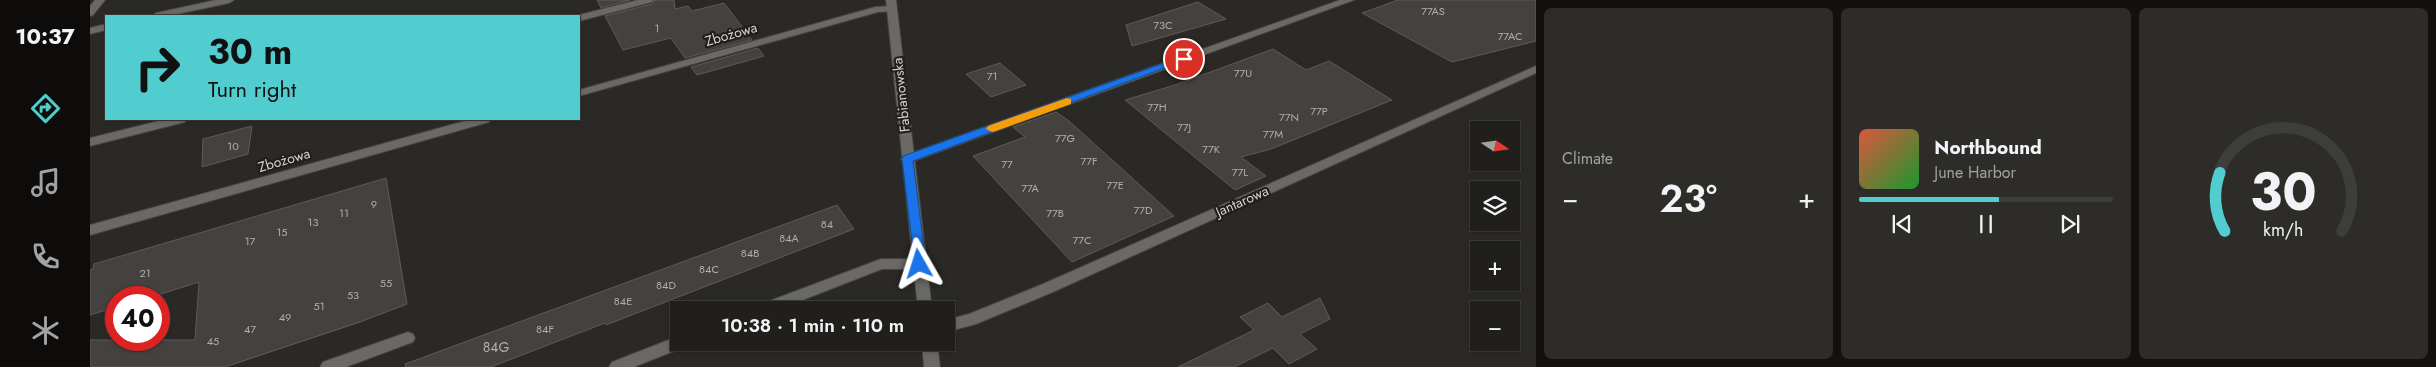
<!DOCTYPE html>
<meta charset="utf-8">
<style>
:root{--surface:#201f1c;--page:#2d2c29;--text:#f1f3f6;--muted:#a2a2a3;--line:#3d3d3b;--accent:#52cdcf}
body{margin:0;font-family:Jost,sans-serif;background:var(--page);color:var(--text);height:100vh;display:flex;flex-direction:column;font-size:19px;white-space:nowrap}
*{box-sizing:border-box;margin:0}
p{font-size:16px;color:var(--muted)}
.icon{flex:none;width:28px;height:28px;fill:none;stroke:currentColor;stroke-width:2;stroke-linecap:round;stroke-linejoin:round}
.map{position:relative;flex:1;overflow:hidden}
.sheet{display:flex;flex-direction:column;gap:8px;padding:8px;background:#12110f;width:900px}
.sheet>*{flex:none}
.banner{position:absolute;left:15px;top:15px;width:475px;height:105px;border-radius:0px;box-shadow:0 1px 4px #0004,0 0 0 1px var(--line);background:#52cdcf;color:#111;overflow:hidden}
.needle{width:32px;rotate:103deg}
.tools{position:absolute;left:1380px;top:121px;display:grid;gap:10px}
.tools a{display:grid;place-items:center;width:50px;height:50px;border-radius:0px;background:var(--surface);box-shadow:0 1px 4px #0004,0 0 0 1px var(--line);font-size:25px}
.speed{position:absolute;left:15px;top:286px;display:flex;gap:10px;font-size:25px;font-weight:700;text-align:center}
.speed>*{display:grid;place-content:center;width:65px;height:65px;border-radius:50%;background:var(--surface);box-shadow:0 1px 4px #0004,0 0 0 1px var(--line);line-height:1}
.speed .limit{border:8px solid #d22;background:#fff;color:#111}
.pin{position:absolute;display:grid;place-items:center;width:42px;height:42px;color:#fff;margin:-21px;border:2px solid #fff;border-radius:50%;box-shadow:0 1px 5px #0007}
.me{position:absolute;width:55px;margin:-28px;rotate:354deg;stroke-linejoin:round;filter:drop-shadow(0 0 4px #0008)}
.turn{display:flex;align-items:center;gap:18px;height:105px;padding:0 20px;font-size:22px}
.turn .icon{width:65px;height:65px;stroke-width:2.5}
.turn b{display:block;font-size:35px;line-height:42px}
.big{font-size:38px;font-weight:600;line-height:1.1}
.sheet .tile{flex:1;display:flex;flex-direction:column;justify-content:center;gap:8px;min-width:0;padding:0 18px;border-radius:8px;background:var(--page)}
.sheet .dial{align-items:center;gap:0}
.dial svg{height:130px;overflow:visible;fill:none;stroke:var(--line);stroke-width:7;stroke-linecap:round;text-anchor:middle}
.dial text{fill:var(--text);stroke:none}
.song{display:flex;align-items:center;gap:15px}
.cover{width:60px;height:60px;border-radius:8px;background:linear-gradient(135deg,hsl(10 70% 55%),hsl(130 70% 35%))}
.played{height:5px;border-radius:2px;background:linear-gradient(90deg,var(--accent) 55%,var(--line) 55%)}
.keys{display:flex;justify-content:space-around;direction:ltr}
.heat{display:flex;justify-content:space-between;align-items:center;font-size:28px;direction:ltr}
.sheet .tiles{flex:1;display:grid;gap:8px;grid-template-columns:repeat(3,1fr)}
.trip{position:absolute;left:580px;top:301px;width:285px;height:50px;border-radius:0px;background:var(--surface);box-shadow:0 1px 4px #0004,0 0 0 1px var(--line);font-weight:600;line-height:50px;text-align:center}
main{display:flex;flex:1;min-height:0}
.tab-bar{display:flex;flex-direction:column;width:90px;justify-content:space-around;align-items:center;background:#0d0c0b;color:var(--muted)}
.tab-bar .icon{width:35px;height:35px}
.tab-bar .active{color:var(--accent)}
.tab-bar b{font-size:22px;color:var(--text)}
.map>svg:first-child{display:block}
</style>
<main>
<nav class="tab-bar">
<b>10:37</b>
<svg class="icon active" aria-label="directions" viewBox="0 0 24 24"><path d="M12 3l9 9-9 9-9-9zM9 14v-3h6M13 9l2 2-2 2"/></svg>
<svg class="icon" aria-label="music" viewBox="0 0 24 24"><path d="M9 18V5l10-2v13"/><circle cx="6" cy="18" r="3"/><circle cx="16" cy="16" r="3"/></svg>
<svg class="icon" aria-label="phone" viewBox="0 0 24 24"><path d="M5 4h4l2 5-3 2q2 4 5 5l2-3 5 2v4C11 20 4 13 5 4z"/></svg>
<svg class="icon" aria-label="climate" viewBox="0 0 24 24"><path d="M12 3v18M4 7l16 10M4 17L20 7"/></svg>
</nav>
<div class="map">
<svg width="1446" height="367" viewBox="0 0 1446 367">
<rect width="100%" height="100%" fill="#2b2926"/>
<g fill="#44413e" stroke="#5e5b57">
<path d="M507,0H540L511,8Z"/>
<path d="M566,0H584L585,9L598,6L602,11L634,3L662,40L595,58L581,38L533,50L515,16L562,4Z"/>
<path d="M1308,0H1446V41L1362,62L1272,13Z"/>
<path d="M1108,2L1136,19L1042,46L1036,25Z"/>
<path d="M668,48L674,56L607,75L601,67Z"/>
<path d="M1183,49L1216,70L1239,61L1302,100L1181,149L1151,157L1176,176L1145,190L1035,100L1085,85Z"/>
<path d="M910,63L936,85L901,97L876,74Z"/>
<path d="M966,112L979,121L1084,216L982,262L883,156L935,137L923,127Z"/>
<path d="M162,126L158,154L112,167L113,139Z"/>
<path d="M296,178L317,304L270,322L135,367H0V340H105L109,282L58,298H26V307L0,315V270L3,269L4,264Z"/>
<path d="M747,205L764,229L516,325L515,323L401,367H316L315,364Z"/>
<path d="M1230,298L1240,319L1210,334L1227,349L1199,364L1183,348L1144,367H1088L1164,330L1150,317L1178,303L1192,317Z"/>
</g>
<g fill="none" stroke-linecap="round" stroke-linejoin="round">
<defs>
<g id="service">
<path d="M548,0H564L562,2L489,21V16H485Z"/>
<path d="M77,119H97L95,122L0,146V138Z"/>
<path d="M791,259H829L834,260L836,264L834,268L829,269H792L687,310H664L666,306Z"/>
<path d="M318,332L323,334L325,338L323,342L256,367H230L233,362Z"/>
<path d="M589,336V342H596L594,347L544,367H519L522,362Z"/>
</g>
<g id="minor">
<path d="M5,0H15L3,15L0,16V6Z"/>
<path d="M126,0H144L139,3L78,16H61L66,13Z"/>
<path d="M1250,0H1264L821,162H813L811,159L813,156Z"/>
<path d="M802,6L805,7V11L788,12L489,96V90L785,7Z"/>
<path d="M16,24V30L0,34V28Z"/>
<path d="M1446,66V73L963,292L886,324L856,332V320L879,314L953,284Z"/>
<path d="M382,119H401L399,122L0,235V225Z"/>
</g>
<g id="tertiary">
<path d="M796,0H806L842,310H828Z"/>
<path d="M832,342H847L850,367H834Z"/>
</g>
</defs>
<use href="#service" stroke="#464441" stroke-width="2"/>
<use href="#minor" stroke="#464441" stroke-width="2"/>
<use href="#tertiary" stroke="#464441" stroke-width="2"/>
<use href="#service" fill="#6b6965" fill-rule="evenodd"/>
<use href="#minor" fill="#6b6965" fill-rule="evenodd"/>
<use href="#tertiary" fill="#6b6965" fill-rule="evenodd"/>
</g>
<path fill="#1a73e8" stroke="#114b97" d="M1091,57L1099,59L823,161L836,264L829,269L825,267L812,159L813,156Z"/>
<path fill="#f59e0b" d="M977,98L981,99V104L906,131L902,132L896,129L898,126Z"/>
<g text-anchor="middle" stroke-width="4.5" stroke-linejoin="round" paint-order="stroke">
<g font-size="11" fill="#b0aeac">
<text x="1343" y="15">77AS</text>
<text x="1073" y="29">73C</text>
<text x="567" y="32">1</text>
<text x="1420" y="40">77AC</text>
<text x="1153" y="77">77U</text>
<text x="902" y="80">71</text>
<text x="1067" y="111">77H</text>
<text x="1229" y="115">77P</text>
<text x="1199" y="121">77N</text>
<text x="1094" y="131">77J</text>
<text x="1183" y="138">77M</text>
<text x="975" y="142">77G</text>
<text x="143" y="150">10</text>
<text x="1121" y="153">77K</text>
<text x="999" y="165">77F</text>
<text x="917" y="168">77</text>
<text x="1150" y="176">77L</text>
<text x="1025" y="189">77E</text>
<text x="940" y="192">77A</text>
<text x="284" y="208">9</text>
<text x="1053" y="214">77D</text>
<text x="254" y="217">11</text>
<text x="965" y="217">77B</text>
<text x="223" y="226">13</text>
<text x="737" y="228">84</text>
<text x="192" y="236">15</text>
<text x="699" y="242">84A</text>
<text x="992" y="244">77C</text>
<text x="160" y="245">17</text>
<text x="660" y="257">84B</text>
<text x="619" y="273">84C</text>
<text x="55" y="277">21</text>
<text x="296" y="287">55</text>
<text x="576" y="289">84D</text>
<text x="263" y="299">53</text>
<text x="533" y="305">84E</text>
<text x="229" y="310">51</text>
<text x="195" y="321">49</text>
<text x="160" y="333">47</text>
<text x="455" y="333">84F</text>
<text x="123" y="345">45</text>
</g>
<g font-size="14" fill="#d4d2d0" stroke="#211f1c">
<text transform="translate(641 34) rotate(-16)" y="5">Zbożowa</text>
<text transform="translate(811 95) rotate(-96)" y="5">Fabianowska</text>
<text transform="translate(194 160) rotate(-16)" y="5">Zbożowa</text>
<text transform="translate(1152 201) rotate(-24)" y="5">Jantarowa</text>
</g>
<g font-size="14" fill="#b0aeac">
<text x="406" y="352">84G</text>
</g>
</g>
</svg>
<div class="tools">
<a><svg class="needle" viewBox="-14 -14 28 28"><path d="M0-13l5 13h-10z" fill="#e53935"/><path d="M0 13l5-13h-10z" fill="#a2a2a3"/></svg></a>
<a><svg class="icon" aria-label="layers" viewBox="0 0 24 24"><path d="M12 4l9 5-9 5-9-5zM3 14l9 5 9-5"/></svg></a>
<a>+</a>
<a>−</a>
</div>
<div class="speed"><div class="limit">40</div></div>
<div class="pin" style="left:1094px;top:59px;background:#d93025"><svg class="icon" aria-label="arrive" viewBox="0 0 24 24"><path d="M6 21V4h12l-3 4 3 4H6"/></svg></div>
<svg class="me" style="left:829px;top:264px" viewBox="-20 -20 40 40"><path d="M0-17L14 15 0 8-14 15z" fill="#1a73e8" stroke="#fff" stroke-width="4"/></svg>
<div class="trip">10:38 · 1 min · 110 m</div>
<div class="banner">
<div class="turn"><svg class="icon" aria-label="right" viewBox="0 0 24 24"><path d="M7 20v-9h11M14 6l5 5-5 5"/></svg><div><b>30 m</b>Turn right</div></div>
</div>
</div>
<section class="sheet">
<div class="tiles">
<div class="tile"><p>Climate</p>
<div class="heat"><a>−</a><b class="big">23°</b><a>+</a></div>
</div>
<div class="tile">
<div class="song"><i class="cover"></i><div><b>Northbound</b><p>June Harbor</p></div></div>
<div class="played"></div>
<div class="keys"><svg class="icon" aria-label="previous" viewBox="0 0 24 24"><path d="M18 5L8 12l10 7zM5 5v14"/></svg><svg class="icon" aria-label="pause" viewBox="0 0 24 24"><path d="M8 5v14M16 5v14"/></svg><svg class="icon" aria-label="next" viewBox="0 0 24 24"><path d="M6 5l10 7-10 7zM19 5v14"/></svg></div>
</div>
<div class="tile dial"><svg viewBox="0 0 100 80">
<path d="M14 69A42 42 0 1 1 86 69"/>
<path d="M14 69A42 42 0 0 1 11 33" stroke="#52cdcf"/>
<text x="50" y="56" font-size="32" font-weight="700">30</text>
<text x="50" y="72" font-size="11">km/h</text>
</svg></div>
</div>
</section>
</main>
